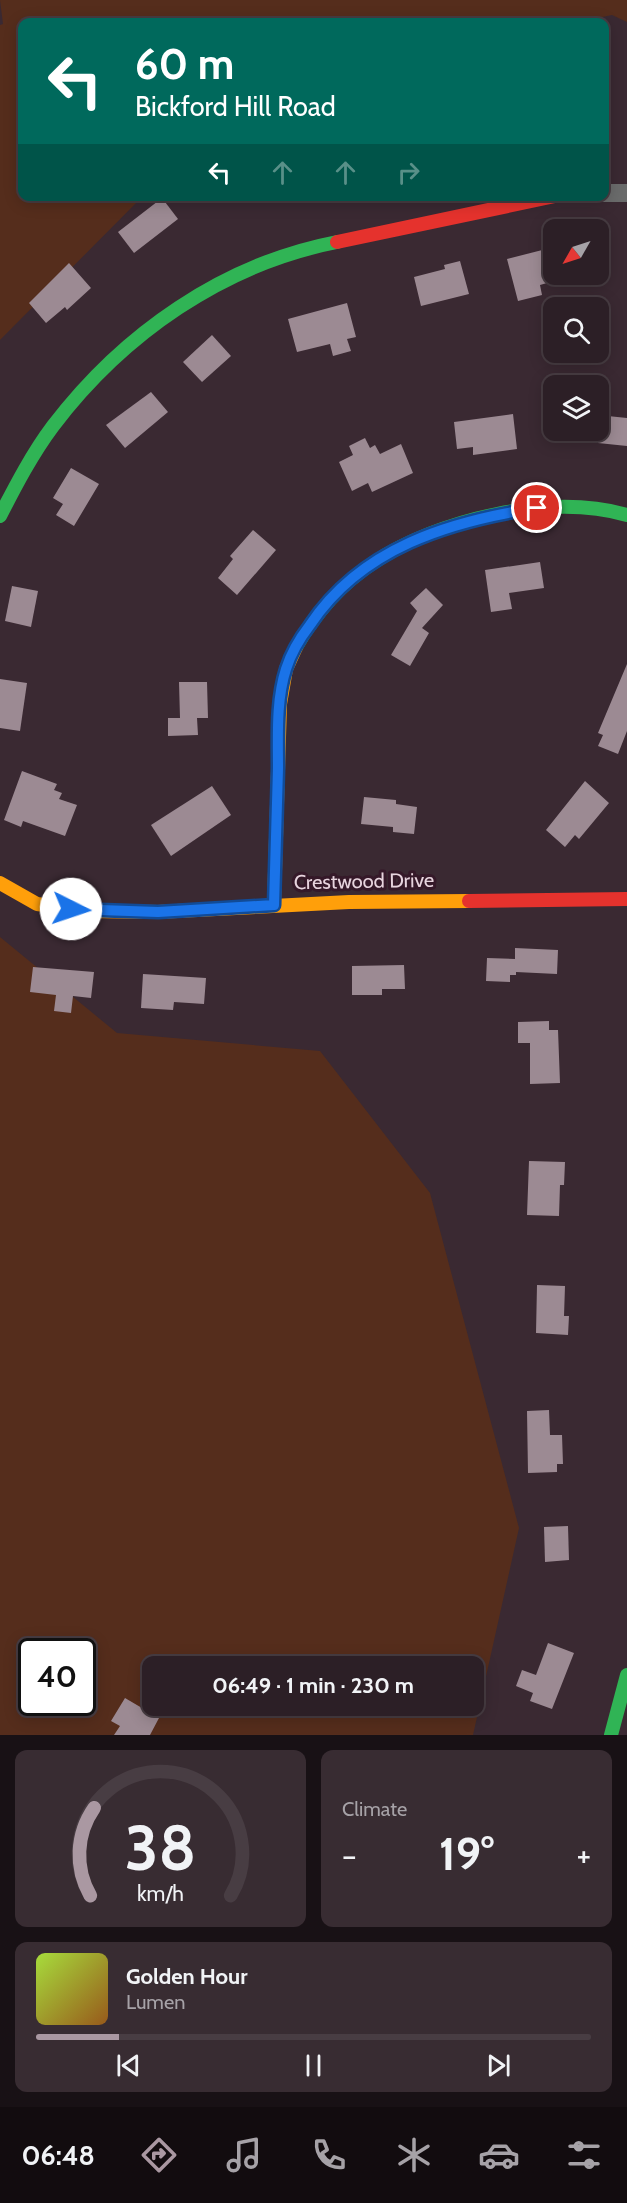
<!DOCTYPE html>
<meta charset="utf-8">
<style>
:root{--surface:#2c1f26;--page:#382c32;--text:#f1f3f6;--muted:#a6a2a7;--line:#483d43;--accent:#aa98a2}
body{margin:0;font-family:Cabin,sans-serif;background:var(--page);color:var(--text);height:100vh;display:flex;flex-direction:column;font-size:22px;white-space:nowrap}
*{box-sizing:border-box;margin:0}
p{font-size:20px;color:var(--muted)}
.icon{flex:none;width:33px;height:33px;fill:none;stroke:currentColor;stroke-width:2;stroke-linecap:round;stroke-linejoin:round}
.map{position:relative;height:1735px;overflow:hidden}
.sheet{display:flex;flex-direction:column;gap:15px;padding:15px;background:#181115;flex:1}
.sheet>*{flex:none}
.top-card{position:absolute;left:18px;top:18px;width:591px;height:183px;border-radius:12px;box-shadow:0 3px 15px #0003,0 0 0 2px var(--line);background:#00695c;color:#fff;overflow:hidden}
.needle{width:39px;rotate:231deg}
.fabs{position:absolute;left:543px;top:219px;display:grid;gap:12px}
.fabs a{display:grid;place-items:center;width:66px;height:66px;border-radius:12px;background:var(--surface);box-shadow:0 3px 15px #0003,0 0 0 2px var(--line);font-size:30px}
.speed{position:absolute;left:18px;top:1638px;display:flex;gap:12px;font-size:30px;font-weight:700;text-align:center}
.speed>*{display:grid;place-content:center;width:78px;height:78px;border-radius:50%;background:var(--surface);box-shadow:0 3px 15px #0003,0 0 0 2px var(--line);line-height:1}
.speed .limit{border:3px solid #111;border-radius:9px;background:#fff;color:#111}
.pin{position:absolute;display:grid;place-items:center;width:51px;height:51px;color:#fff;margin:-26px;border:3px solid #fff;border-radius:50%;box-shadow:0 2px 6px #0007}
.me{position:absolute;width:66px;margin:-33px;rotate:94deg;stroke-linejoin:round;filter:drop-shadow(0 0 4px #0008)}
.turn{display:flex;align-items:center;gap:21px;height:126px;padding:0 18px;font-size:27px}
.turn .icon{width:78px;height:78px;stroke-width:2.5}
.turn b{display:block;font-size:42px;line-height:51px}
.lanes{display:flex;align-items:center;height:57px;padding:0 18px;background:#0003;justify-content:center;gap:30px;direction:ltr}
.lanes .off{opacity:.35}
.big{font-size:45px;font-weight:800;line-height:1.1}
.sheet .widget{flex:1;display:flex;flex-direction:column;justify-content:center;gap:9px;min-width:0;padding:0 21px;border-radius:12px;background:var(--page)}
.sheet .dial{align-items:center;gap:0}
.dial svg{height:156px;overflow:visible;fill:none;stroke:var(--line);stroke-width:7;stroke-linecap:round;text-anchor:middle}
.dial text{fill:var(--text);stroke:none}
.song{display:flex;align-items:center;gap:18px}
.cover{width:72px;height:72px;border-radius:9px;background:linear-gradient(135deg,hsl(80 70% 55%),hsl(30 70% 35%))}
.played{height:6px;border-radius:3px;background:linear-gradient(90deg,var(--accent) 15%,var(--line) 15%)}
.keys{display:flex;justify-content:space-around;direction:ltr}
.heat{display:flex;justify-content:space-between;align-items:center;font-size:33px;direction:ltr}
.sheet .tiles{flex:1;display:grid;gap:15px;grid-template-columns:1fr 1fr}
.widget:last-child{grid-column:span 2}
.trip{position:absolute;left:142px;top:1656px;width:342px;height:60px;border-radius:12px;background:var(--surface);box-shadow:0 3px 15px #0003,0 0 0 2px var(--line);font-weight:800;line-height:60px;text-align:center}
.menu{display:flex;height:96px;justify-content:space-around;align-items:center;background:#120c0f;color:var(--muted)}
.menu .icon{width:42px;height:42px}
.menu .current{color:var(--accent)}
.menu b{font-size:27px;color:var(--text)}
.map>svg:first-child{display:block}
</style>
<div class="map">
<svg width="627" height="1735" viewBox="0 0 627 1735">
<rect width="100%" height="100%" fill="#3a2932"/>
<g fill="#552d1c" fill-rule="evenodd">
<path d="M0,0H627V22L612,15L578,22H22V196L142,197L0,340V25L3,24Z"/>
<path d="M0,937L117,1033L320,1051L430,1193L519,1528L473,1735H0ZM32,1652H82V1702H32ZM153,1666H474V1706H153Z"/>
</g>
<g fill="#9c8a93">
<path d="M162,198L178,219L134,253L118,232Z"/>
<path d="M554,247V281L540,285L542,295L518,301L507,259Z"/>
<path d="M460,261L469,294L421,306L414,277L445,269L444,265Z"/>
<path d="M69,263L91,288L67,310L65,307L46,323L29,303Z"/>
<path d="M347,303L356,337L347,339L351,351L333,356L330,344L297,352L288,319Z"/>
<path d="M212,335L231,356L202,382L183,362Z"/>
<path d="M151,392L168,412L125,448L106,425Z"/>
<path d="M513,414L517,449L473,455V447L457,449L454,422Z"/>
<path d="M598,415L627,418V446L598,443Z"/>
<path d="M365,438L370,448L375,445L380,454L401,444L413,473L372,492L368,483L352,491L339,462L353,455L349,446Z"/>
<path d="M71,468L99,484L74,526L56,515L63,504L53,498Z"/>
<path d="M253,530L276,550L237,595L218,578L233,559L230,556Z"/>
<path d="M540,562L544,588L509,593L512,609L491,612L485,570Z"/>
<path d="M12,586L38,591L31,627L5,621Z"/>
<path d="M426,588L443,605L422,628L429,633L410,666L391,655L417,611L410,603Z"/>
<path d="M627,664V731L618,754L598,746L603,735L598,733Z"/>
<path d="M0,679L27,683L20,731L0,728Z"/>
<path d="M179,682H207L208,718H197L198,735L168,736V718H180Z"/>
<path d="M22,771L57,784L54,790L62,793L59,799L77,805L65,836L23,821L21,827L4,820Z"/>
<path d="M585,781L609,803L579,839L575,835L565,847L546,830Z"/>
<path d="M212,786L231,815L171,856L151,825Z"/>
<path d="M364,797L396,800V804L417,807L414,834L393,832V827L361,824Z"/>
<path d="M515,948L558,950L557,974L516,972V975H510V982L486,981L487,958L515,959Z"/>
<path d="M404,965L405,989H382V995H352V966Z"/>
<path d="M33,967L94,972L91,998L73,996L71,1013L54,1011L56,995L30,992Z"/>
<path d="M143,974L206,978L204,1004L174,1002L173,1010L141,1008Z"/>
<path d="M549,1021V1030H558L560,1083L530,1084V1043H518V1022Z"/>
<path d="M529,1161L565,1162L564,1185H560L559,1216L527,1215Z"/>
<path d="M537,1285L565,1286L564,1316H569L568,1335L536,1333Z"/>
<path d="M549,1410L550,1435H562L563,1464H557V1472L528,1473L527,1411Z"/>
<path d="M568,1526L569,1560L545,1562L544,1527Z"/>
<path d="M548,1643L574,1653L552,1709L530,1701L533,1693L516,1686L522,1670L536,1675Z"/>
<path d="M125,1698L159,1718L150,1735H114L120,1726L111,1721Z"/>
</g>
<g fill="none" stroke-linecap="round" stroke-linejoin="round">
<path stroke="#6a6b6b" stroke-width="18" d="M604,193H627"/>
<g stroke="#30b455" stroke-width="14">
<path d="M0,516C16,485 32,454 53,426C123,334 223,264 337,242"/>
<path d="M296,647C315,614 341,584 373,563C439,519 550,493 627,515"/>
<path d="M611,1735L627,1675"/>
</g>
<g stroke="#ff9f0a" stroke-width="14">
<path d="M0,883L37,904L88,911L158,912L349,902L469,901"/>
<path d="M274,905L280,704L286,669L296,647"/>
</g>
<g stroke="#e5322d" stroke-width="14">
<path d="M337,242L555,196"/>
<path d="M469,901L627,899"/>
</g>
</g>
<g fill="none" stroke-linecap="round" stroke-linejoin="round">
<defs>
<path id="route" d="M71,909L158,912L274,905C275,860 277,814 278,768C278,736 276,700 286,669C291,653 300,638 310,625C361,548 450,521 537,508"/>
</defs>
<use href="#route" stroke="#114b97" stroke-width="15"/>
<use href="#route" stroke="#1a73e8" stroke-width="10"/>
</g>
<g text-anchor="middle" stroke-width="6" stroke-linejoin="round" paint-order="stroke">
<g font-size="20" fill="#e7d4de" stroke="#351929">
<text transform="translate(364 881) rotate(-1)" y="7">Crestwood Drive</text>
</g>
</g>
</svg>
<div class="fabs">
<a><svg class="needle" viewBox="-14 -14 28 28"><path d="M0-13l5 13h-10z" fill="#e53935"/><path d="M0 13l5-13h-10z" fill="#a6a2a7"/></svg></a>
<a><svg class="icon" aria-label="search" viewBox="0 0 24 24"><circle cx="10" cy="10" r="6"/><path d="M15 15l6 6"/></svg></a>
<a><svg class="icon" aria-label="layers" viewBox="0 0 24 24"><path d="M12 4l9 5-9 5-9-5zM3 14l9 5 9-5"/></svg></a>
</div>
<div class="speed"><div class="limit">40</div></div>
<div class="pin" style="left:537px;top:508px;background:#d93025"><svg class="icon" aria-label="arrive" viewBox="0 0 24 24"><path d="M6 21V4h12l-3 4 3 4H6"/></svg></div>
<svg class="me" style="left:71px;top:909px" viewBox="-20 -20 40 40"><circle r="19" fill="#fff"/><path d="M0-13L10 11 0 6-10 11z" fill="#1a73e8"/></svg>
<div class="trip">06:49 · 1 min · 230 m</div>
<div class="top-card">
<div class="turn"><svg class="icon" aria-label="left" viewBox="0 0 24 24"><path d="M17 20v-9H6M10 6l-5 5 5 5"/></svg><div><b>60 m</b>Bickford Hill Road</div></div>
<div class="lanes"><svg class="icon" aria-label="left" viewBox="0 0 24 24"><path d="M17 20v-9H6M10 6l-5 5 5 5"/></svg><svg class="icon off" aria-label="ahead" viewBox="0 0 24 24"><path d="M12 20V5M6 11l6-6 6 6"/></svg><svg class="icon off" aria-label="ahead" viewBox="0 0 24 24"><path d="M12 20V5M6 11l6-6 6 6"/></svg><svg class="icon off" aria-label="right" viewBox="0 0 24 24"><path d="M7 20v-9h11M14 6l5 5-5 5"/></svg></div>
</div>
</div>
<section class="sheet">
<div class="tiles">
<div class="widget dial"><svg viewBox="0 0 100 80">
<path d="M14 69A42 42 0 1 1 86 69"/>
<path d="M14 69A42 42 0 0 1 16 24" stroke="#aa98a2"/>
<text x="50" y="56" font-size="32" font-weight="700">38</text>
<text x="50" y="72" font-size="11">km/h</text>
</svg></div>
<div class="widget"><p>Climate</p>
<div class="heat"><a>−</a><b class="big">19°</b><a>+</a></div>
</div>
<div class="widget">
<div class="song"><i class="cover"></i><div><b>Golden Hour</b><p>Lumen</p></div></div>
<div class="played"></div>
<div class="keys"><svg class="icon" aria-label="previous" viewBox="0 0 24 24"><path d="M18 5L8 12l10 7zM5 5v14"/></svg><svg class="icon" aria-label="pause" viewBox="0 0 24 24"><path d="M8 5v14M16 5v14"/></svg><svg class="icon" aria-label="next" viewBox="0 0 24 24"><path d="M6 5l10 7-10 7zM19 5v14"/></svg></div>
</div>
</div>
</section>
<nav class="menu">
<b>06:48</b>
<svg class="icon current" aria-label="directions" viewBox="0 0 24 24"><path d="M12 3l9 9-9 9-9-9zM9 14v-3h6M13 9l2 2-2 2"/></svg>
<svg class="icon" aria-label="music" viewBox="0 0 24 24"><path d="M9 18V5l10-2v13"/><circle cx="6" cy="18" r="3"/><circle cx="16" cy="16" r="3"/></svg>
<svg class="icon" aria-label="phone" viewBox="0 0 24 24"><path d="M5 4h4l2 5-3 2q2 4 5 5l2-3 5 2v4C11 20 4 13 5 4z"/></svg>
<svg class="icon" aria-label="climate" viewBox="0 0 24 24"><path d="M12 3v18M4 7l16 10M4 17L20 7"/></svg>
<svg class="icon" aria-label="car" viewBox="0 0 24 24"><path d="M5 17H2v-5l4-1 3-4h7l3 4 3 1v5h-3M9 17h6M6 11h13"/><circle cx="7" cy="17" r="2"/><circle cx="17" cy="17" r="2"/></svg>
<svg class="icon" aria-label="filters" viewBox="0 0 24 24"><path d="M4 7h16M4 17h16"/><circle cx="9" cy="7" r="2"/><circle cx="15" cy="17" r="2"/></svg>
</nav>
